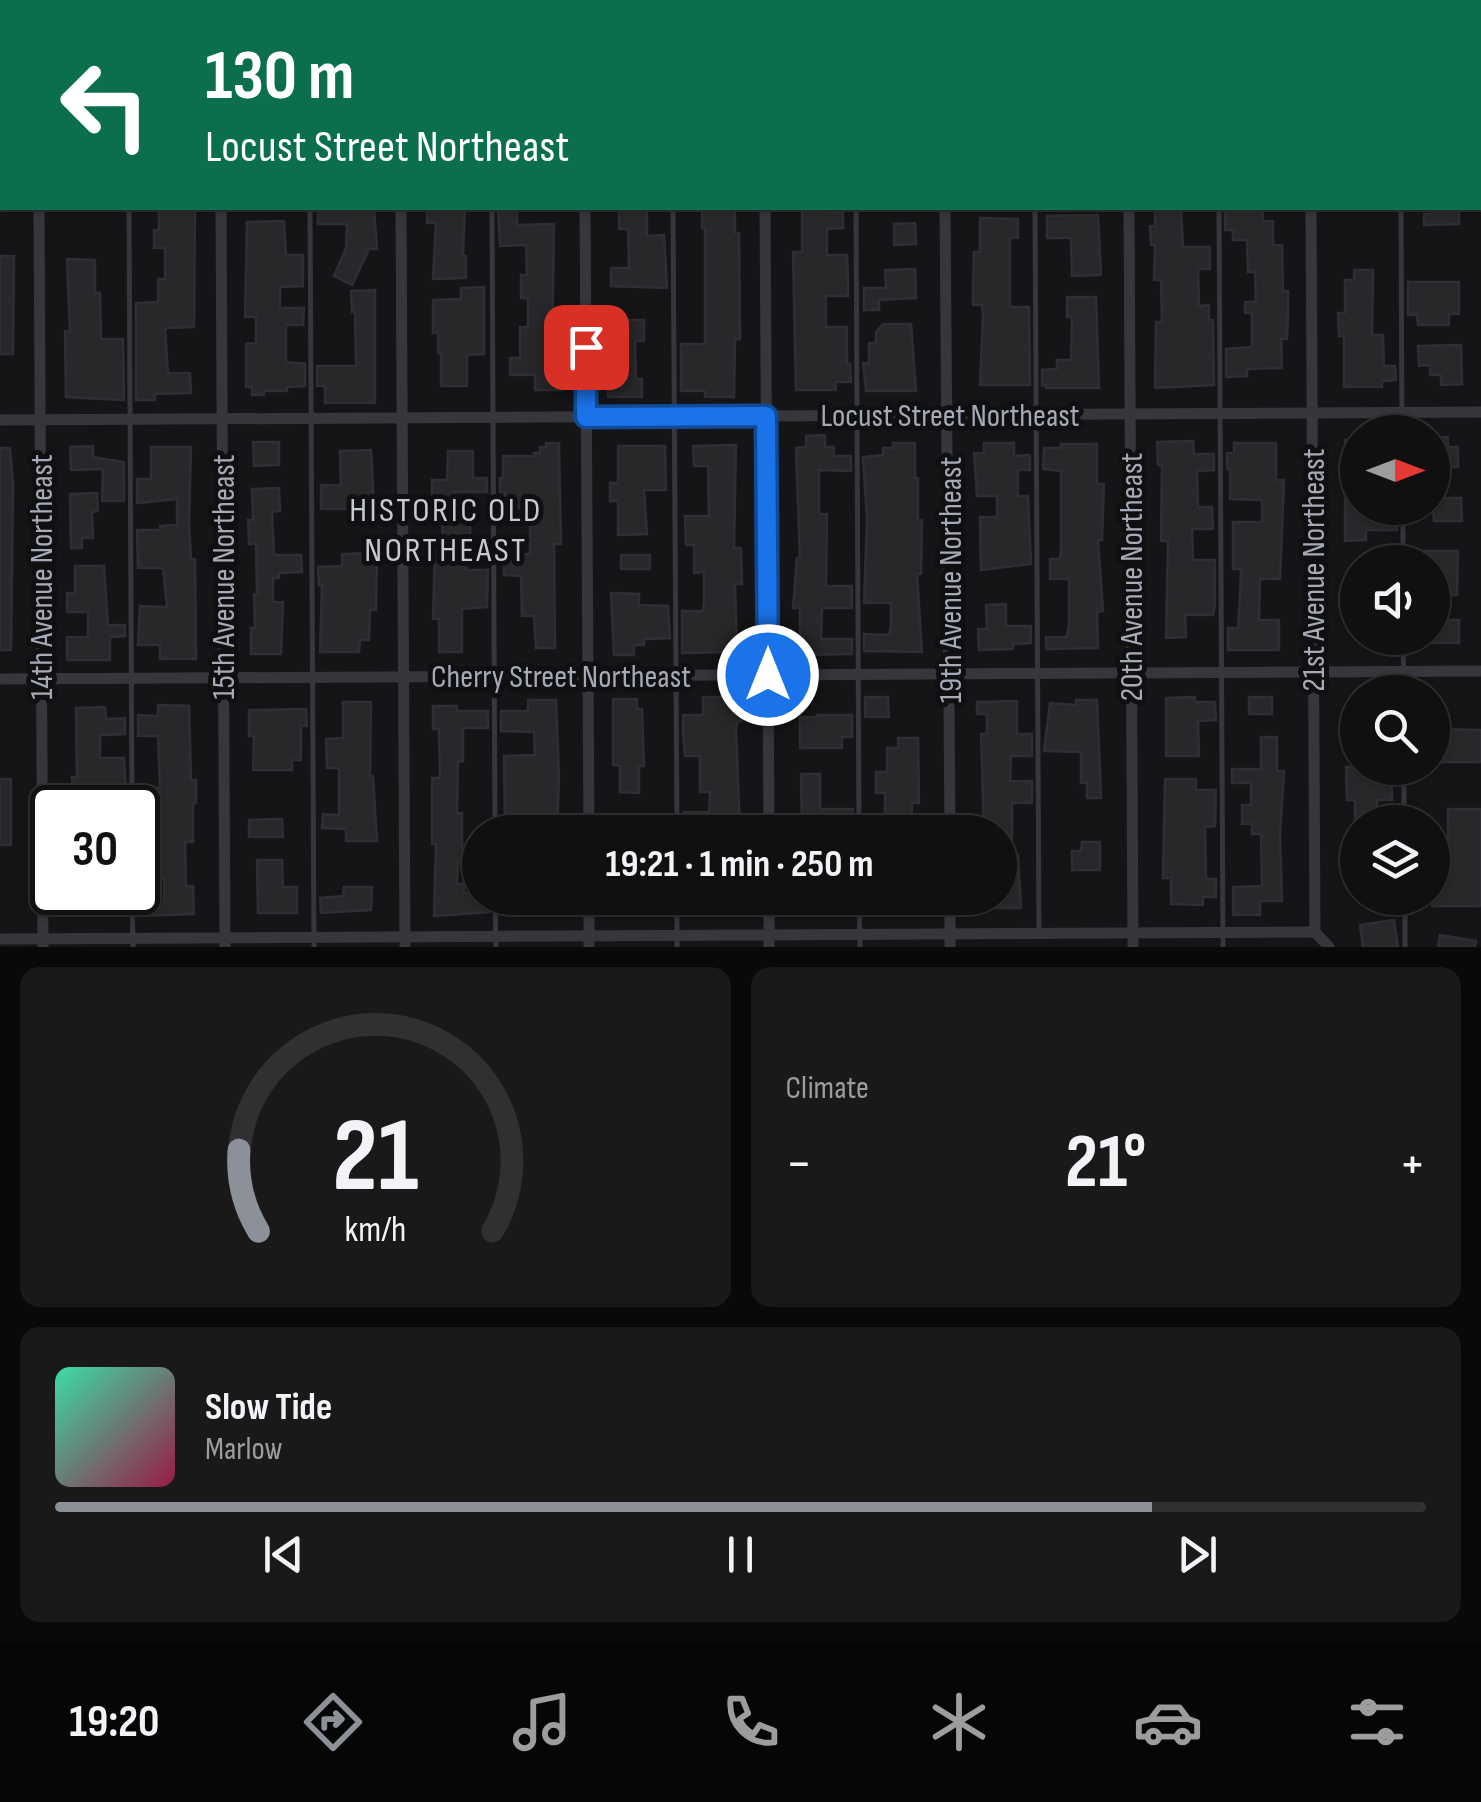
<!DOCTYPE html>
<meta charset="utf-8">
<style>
:root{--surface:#101011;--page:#19191a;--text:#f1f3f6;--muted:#9c9d9f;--line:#303031;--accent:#8c9099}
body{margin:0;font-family:"Sofia Sans Condensed",sans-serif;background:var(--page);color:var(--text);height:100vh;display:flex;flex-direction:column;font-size:38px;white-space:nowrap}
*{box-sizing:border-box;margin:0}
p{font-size:32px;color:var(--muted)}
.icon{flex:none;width:55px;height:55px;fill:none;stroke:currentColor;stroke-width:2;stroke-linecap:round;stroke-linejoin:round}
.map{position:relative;height:947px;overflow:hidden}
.drawer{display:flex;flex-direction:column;gap:20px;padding:20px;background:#090909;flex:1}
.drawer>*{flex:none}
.banner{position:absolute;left:0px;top:0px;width:1482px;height:210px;box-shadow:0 2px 8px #0004,0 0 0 2px var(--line);background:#0b6e4f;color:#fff;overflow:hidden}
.needle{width:65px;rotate:90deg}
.fabs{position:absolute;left:1340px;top:415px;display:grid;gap:20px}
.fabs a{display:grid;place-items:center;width:110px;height:110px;border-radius:50%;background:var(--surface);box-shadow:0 2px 8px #0004,0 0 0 2px var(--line);font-size:50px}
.speed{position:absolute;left:30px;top:785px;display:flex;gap:20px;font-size:50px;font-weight:700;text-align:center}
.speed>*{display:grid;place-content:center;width:130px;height:130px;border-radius:50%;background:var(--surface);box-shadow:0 2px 8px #0004,0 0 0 2px var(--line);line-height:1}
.speed .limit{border:5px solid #111;border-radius:15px;background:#fff;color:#111}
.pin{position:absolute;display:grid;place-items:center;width:85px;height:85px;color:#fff;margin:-42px;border-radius:20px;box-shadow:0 5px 15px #0006}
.me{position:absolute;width:110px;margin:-55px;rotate:0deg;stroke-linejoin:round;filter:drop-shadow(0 0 8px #0008)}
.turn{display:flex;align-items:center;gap:35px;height:210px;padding:0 40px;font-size:45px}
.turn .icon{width:130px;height:130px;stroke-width:2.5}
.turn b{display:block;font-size:70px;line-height:85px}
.big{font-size:75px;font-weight:700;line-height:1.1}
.drawer .card{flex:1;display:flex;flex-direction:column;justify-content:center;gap:15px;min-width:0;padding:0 35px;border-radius:20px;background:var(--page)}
.drawer .dial{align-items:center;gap:0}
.dial svg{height:260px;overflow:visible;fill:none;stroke:var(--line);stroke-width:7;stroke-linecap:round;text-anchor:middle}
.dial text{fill:var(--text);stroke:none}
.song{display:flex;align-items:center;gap:30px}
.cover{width:120px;height:120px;border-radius:15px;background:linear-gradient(135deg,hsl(160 70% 55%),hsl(340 70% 35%))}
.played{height:10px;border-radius:5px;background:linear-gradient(90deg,var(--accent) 80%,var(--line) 80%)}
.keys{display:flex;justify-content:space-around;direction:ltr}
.heat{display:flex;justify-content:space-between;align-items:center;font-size:55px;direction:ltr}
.drawer .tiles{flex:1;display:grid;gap:20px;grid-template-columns:1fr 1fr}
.card:last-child{grid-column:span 2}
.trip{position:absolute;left:462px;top:815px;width:555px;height:100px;border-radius:50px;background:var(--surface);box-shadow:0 2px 8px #0004,0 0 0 2px var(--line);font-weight:700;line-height:100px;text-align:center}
.dock{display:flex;height:160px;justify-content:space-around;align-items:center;background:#060607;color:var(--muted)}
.dock .icon{width:70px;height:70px}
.dock .current{color:var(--accent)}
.dock b{font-size:45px;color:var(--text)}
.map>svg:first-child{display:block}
</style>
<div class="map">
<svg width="1481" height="947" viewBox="0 0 1481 947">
<rect width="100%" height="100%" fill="#151517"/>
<g fill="#28282b" stroke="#2f2f33" stroke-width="2.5">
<path d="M159,208H195L194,327L165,328L168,373H190L191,393L155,394V400H136V303L158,302V279H165V248H154V230H159Z"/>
<path d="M318,208H374L377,249H369L352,285L334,276L346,248L347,224H318Z"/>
<path d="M427,208H465L463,256H466V278L433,279L436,223H427Z"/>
<path d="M498,208H517V225L554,224L552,355H562V390H535V375H510V358H520V327H528V298H521V275H527L526,245L500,246Z"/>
<path d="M702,208H735V233H739L740,339H735L734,397H705V391H681V344H705V228H702Z"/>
<path d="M802,208H829L828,213H843V228L827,229V255H847L848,275V296H826V327H847V364H850L851,382H835L836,390H796L793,252H802Z"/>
<path d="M1155,208H1181L1183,247H1210V269H1198L1199,306L1209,305V320H1213L1214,385L1155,388L1156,322H1162L1161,280H1154L1155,245H1151L1150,226H1155Z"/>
<path d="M1432,208H1459V224L1424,225V214H1432Z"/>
<path d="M619,209H647V236L664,235L667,288L611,286V268H629L628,229H619Z"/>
<path d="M1225,212H1263V221H1273V245H1282L1283,291H1288V313L1287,339H1281L1282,368L1247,369V376L1226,377V349L1252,347V313H1245V302H1256L1255,272H1248L1247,240H1233V230H1225Z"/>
<path d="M1098,215L1101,275L1072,276L1071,238H1047V216Z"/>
<path d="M980,218L1018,219V238H1010V307H1029L1030,385H980L983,315L982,305H973V286L974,252H980Z"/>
<path d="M284,221L286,255H303V286L280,287V308H304L303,325H286V362L305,364V386L287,387V391H264V395H252V387H246V344L256,343V317H245L247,222Z"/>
<path d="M915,223L916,244L894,245V224Z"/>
<path d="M0,256H14L13,354H0Z"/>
<path d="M67,259L95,260V293H100L101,339H123L124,400L66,397L65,331H70Z"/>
<path d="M915,269L916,298L879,300V310H864V288H886L885,270Z"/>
<path d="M1354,270H1373L1372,335H1383L1384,366H1395L1396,380L1382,381V387H1344V336H1339L1338,313H1345V280H1354Z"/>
<path d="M1408,282H1459V314H1449V325H1418L1417,315H1408Z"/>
<path d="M484,287V354L467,355V386H441V353H438V332L433,333V300L461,299V288Z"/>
<path d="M375,290V403H325V386H317V366H356L355,312H352L351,291Z"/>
<path d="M1067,297H1096L1099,388H1046V385H1042V370L1057,369V360H1071L1072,317H1067Z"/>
<path d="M614,320H644V341H635L636,379H642V397H608V379H613Z"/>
<path d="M883,324H911L916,391H866L863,363H869V343H876V332Z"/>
<path d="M1461,345L1462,384L1441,385V375H1430V365L1419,366L1418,346Z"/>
<path d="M825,435V447H834V456H851V471L819,470V514H827L826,586H852V608H822L821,639H852V654L800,655V608H793L797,558H800L796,448L806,447V436Z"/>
<path d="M1448,437V447H1458V467H1432V438Z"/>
<path d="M1345,440H1358V509L1397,508V530H1366V540L1345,541Z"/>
<path d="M1193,441L1194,454H1214V470L1197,471L1198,507H1212L1213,529H1192L1193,560H1215V603L1213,615H1185L1186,637L1166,638L1168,541H1161L1162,465H1158L1157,442Z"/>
<path d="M253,442H279V465L254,466Z"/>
<path d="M546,443H559L561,544H554L555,648H536L534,616H522L521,576L504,575V554H530V508H504L505,492H500V478H503V456H534V453H540V447H546Z"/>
<path d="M893,443H915V478H918V520H922L921,574H917L922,652L864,651V634L889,635L891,626V603H864L867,519L863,457L883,455V448H893Z"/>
<path d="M984,443H1014V456L1030,455V470H1018V496H1028L1031,564L981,570L980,517H997V496H977L974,453H984Z"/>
<path d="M1234,443H1276V480H1284L1280,579H1260L1259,620H1279V650H1228V628H1238L1240,595L1241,569H1233V522H1262V500L1230,499V469H1227V453H1234Z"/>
<path d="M1061,444H1097V484H1104L1102,540H1098L1103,611L1097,612L1098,648L1046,649V637H1067L1069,625V579H1050V559H1060L1061,549V471L1043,469L1044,448H1061Z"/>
<path d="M736,445L734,548H741L742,584H735L737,652L682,653V611H703L704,601V572L694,573V545H686L685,516H709L708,466H694L693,446Z"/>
<path d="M93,446V457L124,462V501H102L103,469L71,470L70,447Z"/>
<path d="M618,446H665L666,490H644L647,534L618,535V501H610V483H618Z"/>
<path d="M151,447H191L189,525L191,559H195L196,659H160V645H138L140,606L167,607L163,568H138L137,530H160V526L177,525V499L137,503V479H151Z"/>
<path d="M0,448H10L13,484L11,650H0Z"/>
<path d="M371,450L374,509H321V485H341L340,451Z"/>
<path d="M448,451H473V478H487V492H454V518H470V541H466V570H488L487,607L462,609V652H439V619H433L435,550H442L443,505H432V480H447Z"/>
<path d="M279,488L280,511L272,512L274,555H301L302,572L279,573V578H273V602H283L281,654H251V628H255L254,594H257L256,544H249L248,520H253L252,489Z"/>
<path d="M97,493L98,511L92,512L93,538H82V548H71L70,494Z"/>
<path d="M1432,498H1461L1462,521H1434Z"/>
<path d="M1412,551H1458L1457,595H1437L1438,584L1432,583V562H1411Z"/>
<path d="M377,553L376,610H370L369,640H360L359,652H320L322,585H319L318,567L342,566V554Z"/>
<rect x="621" y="555" width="29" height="14"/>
<path d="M75,566H104L108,625H125V636L110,637V660H67V637H88V612H67V593H75Z"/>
<path d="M1346,583L1358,584V614H1345Z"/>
<path d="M611,593L639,594V605L668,606L670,638L644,639V645H634V655H614Z"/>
<path d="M1006,604V626H1031V643L1013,644V649L979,650L978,629H987L986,605Z"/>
<rect x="1432" y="620" width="27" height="23"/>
<path d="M703,697H734L742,706V721H738L736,729L740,832L685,830L684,812H709L710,792H700V756H685L683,734V715H703Z"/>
<path d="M865,697H888L889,717H865Z"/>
<path d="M1195,697V702H1215L1216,720L1198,721L1199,756H1166V698Z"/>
<rect x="1249" y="697" width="23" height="17"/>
<path d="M613,699H637V709H642L644,766H639V793L620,792V766L613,765Z"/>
<path d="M528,700H556L559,777L557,832L505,830L504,756L535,755L534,732L501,731V711H528Z"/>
<path d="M1076,700H1097L1101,798H1087V783H1081V752L1044,751L1050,703L1076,705Z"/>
<path d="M1017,701V734H1032V756H1011L1010,781H1032V803H1012V855H1018L1021,908H981V898H1000V832H984L981,734H987V714H977V702Z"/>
<path d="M343,702H371L370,776H373L377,841H346V829L322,828L323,814L339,815V768H327L326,739L343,738Z"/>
<path d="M158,705L189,706L191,780H196V803H193V842H185L186,886H193L194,914L139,916L138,900L164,901V878H159L158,836L142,837L141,810H138V788H160L158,736H138V715L158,716Z"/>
<path d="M433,706H457V711H488V728H463V761L458,762L457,813H462V848H480V858L458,862L457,884H464V893H480V898H489V912L434,916L436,844H432V778H440L439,729H433Z"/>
<path d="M105,707L106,719L125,718V734L100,735V758H124L126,796H113V807H73L72,777H77L76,708Z"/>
<path d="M306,709L307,726H301V760H292V770H253L254,736H249V710Z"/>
<path d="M817,715H852V737H842V748H800V717H817Z"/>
<path d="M1432,729L1481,730V762H1432Z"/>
<path d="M1261,737H1277V771H1284L1280,834L1282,901H1260V915H1233V887L1262,886L1261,834H1252V824H1242V805H1251V783H1232V769H1261Z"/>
<path d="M898,738H918L919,803H912V832L885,830V793H876V772H887V748H898Z"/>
<path d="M1346,767L1391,768L1392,800H1377V822H1355V800H1347Z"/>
<path d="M801,774H820V809H853V832H802Z"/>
<rect x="0" y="779" width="11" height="66"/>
<path d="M1165,779H1196V790H1216L1215,826L1205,827L1206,879H1216V897H1203V905L1171,904V878H1163Z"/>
<path d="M1448,809H1481V906H1432V886H1439L1437,850H1448Z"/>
<rect x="616" y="815" width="24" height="17"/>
<path d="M282,819L283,837H249V820Z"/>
<path d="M1082,842H1100V870H1072V851H1081Z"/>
<path d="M257,860H282L283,887H297V913H258Z"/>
<path d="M344,887H372L371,910L321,913L320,898L343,896Z"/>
<path d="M71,892H110L111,913L72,915Z"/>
<path d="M516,898H560V910L516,909Z"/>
<path d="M621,898H651V911L621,910Z"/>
<rect x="687" y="898" width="52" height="15"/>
<path d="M1394,920L1398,947H1363L1360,925Z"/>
<path d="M1440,935L1476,941L1475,947H1438Z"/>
</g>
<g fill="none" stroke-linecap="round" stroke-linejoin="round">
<g stroke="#36363c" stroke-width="5">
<path d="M128,0V2"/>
<path d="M309,0V2"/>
<path d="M491,0V2"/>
<path d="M672,0V2"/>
<path d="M854,0V2"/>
<path d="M1034,0V2"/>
<path d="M1218,0V2"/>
<path d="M1400,0V2"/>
<path d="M129,208L132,808"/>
<path d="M310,208L314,947"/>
<path d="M492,208L495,832"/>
<path d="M673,208L677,832"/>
<path d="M856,208L859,832"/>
<path d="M1035,208L1039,933"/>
<path d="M1219,208L1223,947"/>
<path d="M1401,208L1402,432"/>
<path d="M1403,508V562"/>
<path d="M1403,638L1404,692"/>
<path d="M1404,768V822"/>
<path d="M132,892L133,947"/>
<path d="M495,898L496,947"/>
<path d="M677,898V947"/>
<path d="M859,898L860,947"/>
<path d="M1405,898V947"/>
</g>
<g stroke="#36363c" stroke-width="11">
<path d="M38,0V2"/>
<path d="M220,0V2"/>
<path d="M400,0V2"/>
<path d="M584,0V2"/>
<path d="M764,0V2"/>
<path d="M1128,0V2"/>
<path d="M1310,0V2"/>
<path d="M945,2V0"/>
<path d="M1480,149H1481"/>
<path d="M0,157H2"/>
<path d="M39,208L43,947"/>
<path d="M221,208L225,947"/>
<path d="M401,208L405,947"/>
<path d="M585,208L589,832"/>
<path d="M765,208L769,832"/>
<path d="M945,208L950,832"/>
<path d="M1129,208L1133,947"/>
<path d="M1311,208L1315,932"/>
<path d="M0,420L1481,412"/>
<path d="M0,679L1481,671"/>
<path d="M589,898V947"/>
<path d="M769,898V947"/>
<path d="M1315,932L1329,947"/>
<path d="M0,939L1315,932"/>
<path d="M950,947V898"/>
</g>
</g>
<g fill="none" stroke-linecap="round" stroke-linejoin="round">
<defs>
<path id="route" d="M586,347V417L766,416L768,675"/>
</defs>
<use href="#route" stroke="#114b97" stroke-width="25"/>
<use href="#route" stroke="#1a73e8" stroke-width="18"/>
</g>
<g text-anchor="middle" stroke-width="10" stroke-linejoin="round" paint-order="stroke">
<g font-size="32" fill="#a6aab7" stroke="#101012">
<text x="950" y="426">Locust Street Northeast</text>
<text transform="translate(1313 570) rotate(-90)" y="11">21st Avenue Northeast</text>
<text transform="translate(41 577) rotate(-90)" y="11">14th Avenue Northeast</text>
<text transform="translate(223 577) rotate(-90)" y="11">15th Avenue Northeast</text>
<text transform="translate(1131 577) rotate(-90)" y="11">20th Avenue Northeast</text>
<text transform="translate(950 580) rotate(-90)" y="11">19th Avenue Northeast</text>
<text x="561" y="687">Cherry Street Northeast</text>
</g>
<g font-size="35" letter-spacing="2.5" fill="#c7cad3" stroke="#101012">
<text x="446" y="521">HISTORIC OLD<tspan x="446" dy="40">NORTHEAST</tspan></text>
</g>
</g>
</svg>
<div class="fabs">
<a><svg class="needle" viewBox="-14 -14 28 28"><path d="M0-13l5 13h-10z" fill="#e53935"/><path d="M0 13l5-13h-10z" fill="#9c9d9f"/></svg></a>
<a><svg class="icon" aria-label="sound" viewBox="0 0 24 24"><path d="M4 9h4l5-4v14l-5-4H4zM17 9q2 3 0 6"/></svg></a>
<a><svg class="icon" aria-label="search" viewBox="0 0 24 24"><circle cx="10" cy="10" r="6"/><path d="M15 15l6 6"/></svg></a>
<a><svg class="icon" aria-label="layers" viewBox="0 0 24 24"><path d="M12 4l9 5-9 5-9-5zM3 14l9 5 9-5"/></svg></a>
</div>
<div class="speed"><div class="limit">30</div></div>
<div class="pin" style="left:586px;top:347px;background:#d93025"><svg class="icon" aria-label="arrive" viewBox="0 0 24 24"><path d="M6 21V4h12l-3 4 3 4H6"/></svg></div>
<svg class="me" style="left:768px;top:675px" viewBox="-20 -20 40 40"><circle r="17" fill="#1a73e8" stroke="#fff" stroke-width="3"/><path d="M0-11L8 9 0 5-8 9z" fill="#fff"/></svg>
<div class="trip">19:21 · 1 min · 250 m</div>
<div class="banner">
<div class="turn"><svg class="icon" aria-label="left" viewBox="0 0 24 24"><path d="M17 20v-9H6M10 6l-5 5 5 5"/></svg><div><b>130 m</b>Locust Street Northeast</div></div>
</div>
</div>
<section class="drawer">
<div class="tiles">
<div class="card dial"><svg viewBox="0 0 100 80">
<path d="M14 69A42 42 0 1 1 86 69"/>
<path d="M14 69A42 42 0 0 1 8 44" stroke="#8c9099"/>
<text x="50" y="56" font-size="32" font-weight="700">21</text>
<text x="50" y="72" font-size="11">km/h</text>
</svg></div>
<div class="card"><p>Climate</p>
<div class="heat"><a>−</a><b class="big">21°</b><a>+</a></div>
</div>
<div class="card">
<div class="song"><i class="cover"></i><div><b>Slow Tide</b><p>Marlow</p></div></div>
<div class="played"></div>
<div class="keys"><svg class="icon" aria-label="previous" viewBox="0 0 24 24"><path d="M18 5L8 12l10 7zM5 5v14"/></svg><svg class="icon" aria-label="pause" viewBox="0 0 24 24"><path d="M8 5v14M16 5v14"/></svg><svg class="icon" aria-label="next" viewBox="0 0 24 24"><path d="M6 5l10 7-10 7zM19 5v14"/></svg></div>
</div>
</div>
</section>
<nav class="dock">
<b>19:20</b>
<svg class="icon current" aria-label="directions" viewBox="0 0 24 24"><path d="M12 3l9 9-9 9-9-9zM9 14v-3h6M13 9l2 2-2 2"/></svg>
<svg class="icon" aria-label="music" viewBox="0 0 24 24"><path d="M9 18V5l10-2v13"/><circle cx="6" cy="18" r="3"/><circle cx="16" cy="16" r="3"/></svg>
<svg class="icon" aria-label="phone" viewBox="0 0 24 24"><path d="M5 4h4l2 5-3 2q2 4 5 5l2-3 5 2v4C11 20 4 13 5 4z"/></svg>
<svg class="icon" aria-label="climate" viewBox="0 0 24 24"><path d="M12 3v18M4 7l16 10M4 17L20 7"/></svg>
<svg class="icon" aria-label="car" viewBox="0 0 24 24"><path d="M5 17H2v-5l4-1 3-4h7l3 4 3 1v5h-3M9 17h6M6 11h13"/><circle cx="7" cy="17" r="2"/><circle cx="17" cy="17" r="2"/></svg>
<svg class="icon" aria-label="filters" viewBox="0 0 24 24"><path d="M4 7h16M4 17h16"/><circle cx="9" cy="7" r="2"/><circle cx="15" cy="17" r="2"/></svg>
</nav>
